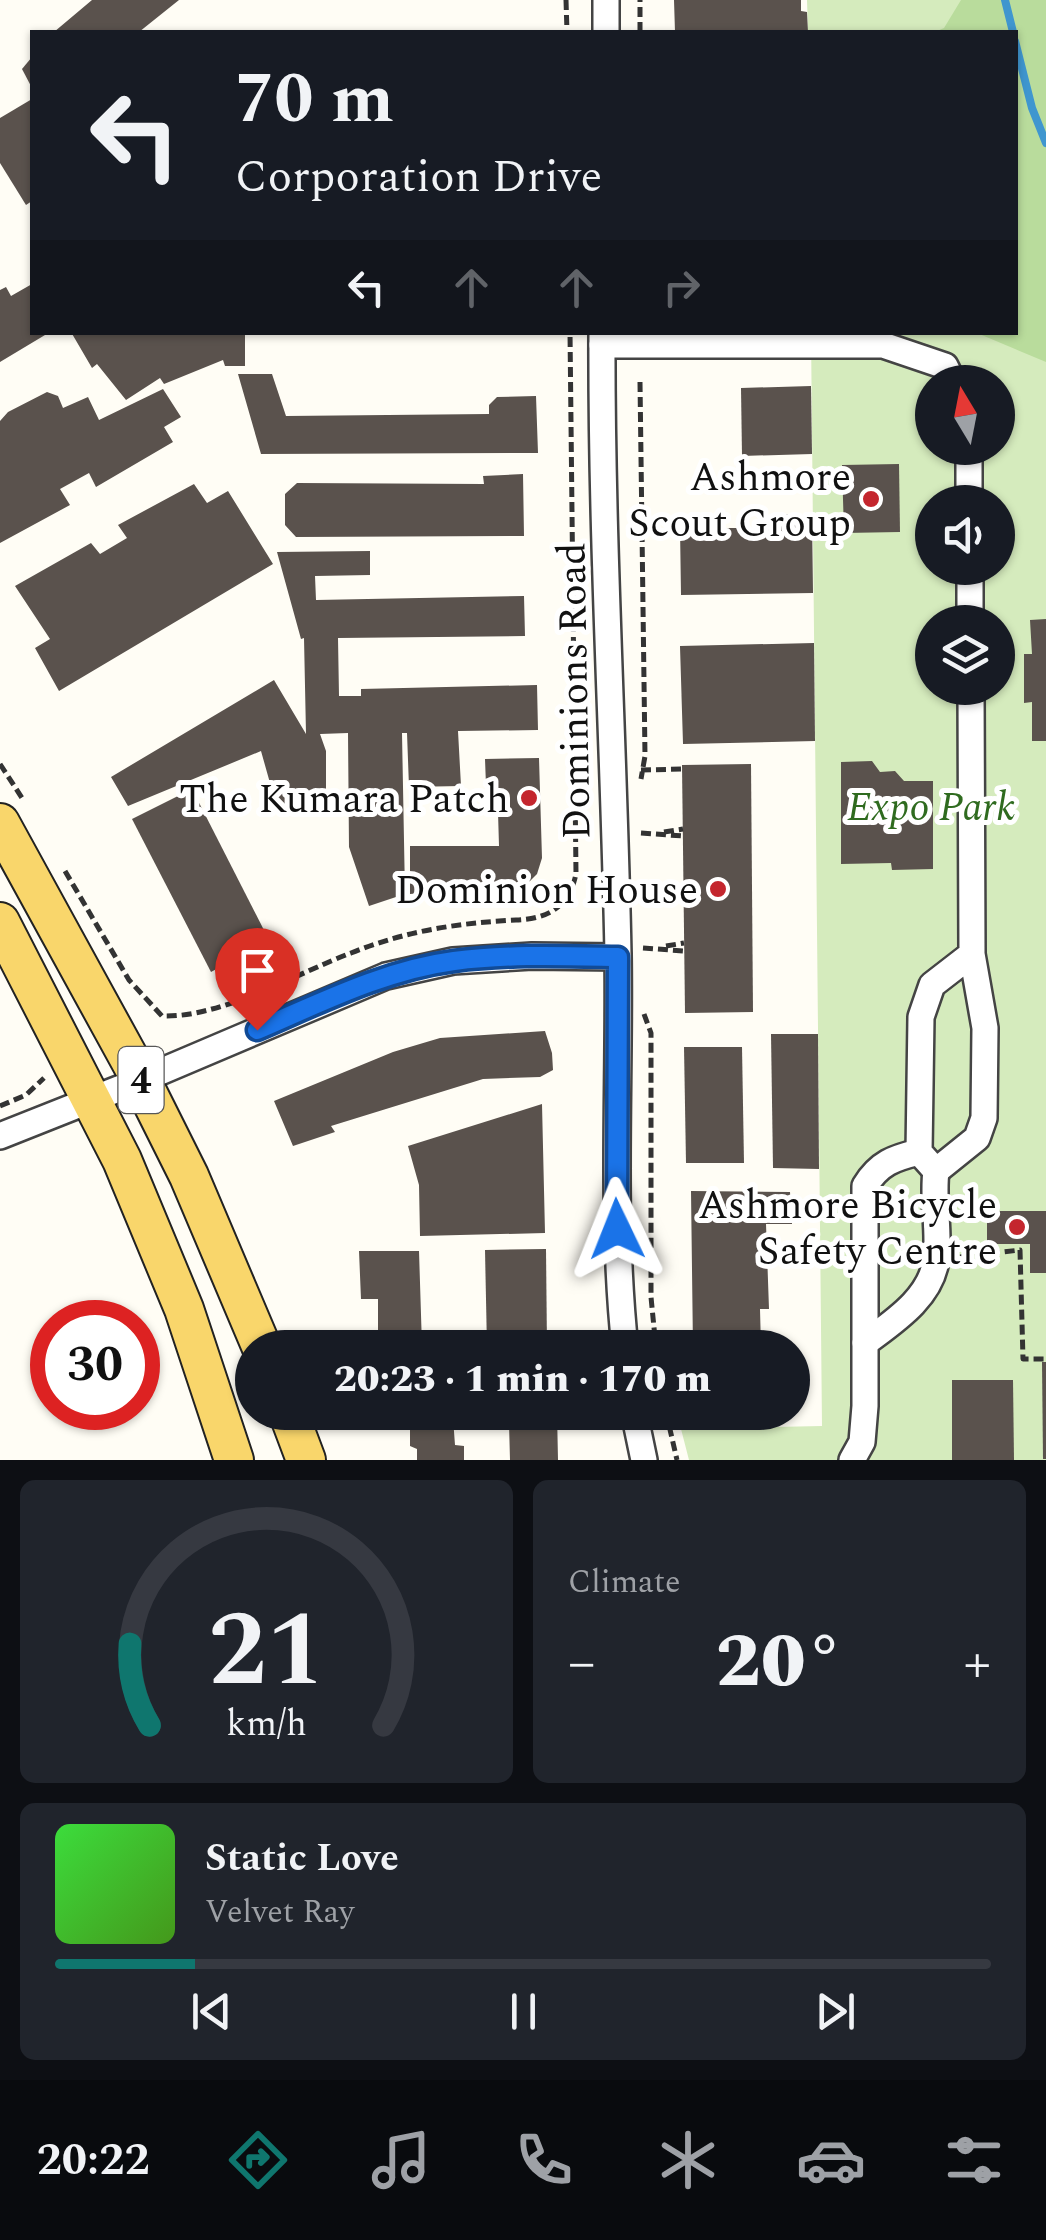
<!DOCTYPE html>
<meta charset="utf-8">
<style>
:root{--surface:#171b24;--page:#20242c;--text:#f1f3f6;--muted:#9ea1a6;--line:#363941;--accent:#0f766e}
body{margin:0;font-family:Spectral,serif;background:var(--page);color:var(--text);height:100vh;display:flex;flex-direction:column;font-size:38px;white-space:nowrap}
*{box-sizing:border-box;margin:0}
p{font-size:32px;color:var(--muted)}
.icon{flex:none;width:55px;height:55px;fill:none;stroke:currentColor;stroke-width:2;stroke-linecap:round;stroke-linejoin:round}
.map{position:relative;height:1460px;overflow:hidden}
.details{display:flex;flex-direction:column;gap:20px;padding:20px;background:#0d0f14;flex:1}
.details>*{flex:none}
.banner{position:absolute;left:30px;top:30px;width:988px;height:305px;border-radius:0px;box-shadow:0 2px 8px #0004;background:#171b24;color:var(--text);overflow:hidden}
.needle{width:65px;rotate:350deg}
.controls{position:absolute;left:915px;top:365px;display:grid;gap:20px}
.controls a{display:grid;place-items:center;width:100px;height:100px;border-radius:50%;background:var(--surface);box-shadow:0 2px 8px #0004;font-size:50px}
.speed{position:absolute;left:30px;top:1300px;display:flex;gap:20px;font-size:50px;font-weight:700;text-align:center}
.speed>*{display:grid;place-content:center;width:130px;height:130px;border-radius:50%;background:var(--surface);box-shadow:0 2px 8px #0004;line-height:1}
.speed .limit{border:15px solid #d22;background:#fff;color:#111}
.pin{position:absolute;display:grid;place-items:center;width:85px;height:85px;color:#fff;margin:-102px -42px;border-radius:50% 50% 50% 0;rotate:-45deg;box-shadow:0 0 10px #0007}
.pin .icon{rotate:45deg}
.me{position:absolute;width:110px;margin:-55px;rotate:358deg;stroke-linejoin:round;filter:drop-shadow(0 0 8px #0008)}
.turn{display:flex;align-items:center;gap:35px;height:210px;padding:0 40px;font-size:45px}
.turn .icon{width:130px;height:130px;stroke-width:2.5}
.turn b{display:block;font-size:70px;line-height:85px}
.lanes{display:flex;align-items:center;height:95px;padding:0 40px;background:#0003;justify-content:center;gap:50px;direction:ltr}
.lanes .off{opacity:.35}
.big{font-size:75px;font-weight:800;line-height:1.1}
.details .card{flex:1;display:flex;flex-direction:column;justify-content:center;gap:15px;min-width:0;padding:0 35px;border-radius:15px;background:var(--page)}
.details .dial{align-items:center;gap:0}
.dial svg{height:260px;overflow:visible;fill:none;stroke:var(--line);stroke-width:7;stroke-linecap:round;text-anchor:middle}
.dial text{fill:var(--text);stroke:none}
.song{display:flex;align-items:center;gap:30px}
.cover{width:120px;height:120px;border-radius:15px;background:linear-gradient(135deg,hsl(120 70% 55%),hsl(100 70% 35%))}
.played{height:10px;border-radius:5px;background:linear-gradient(90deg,var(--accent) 15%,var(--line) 15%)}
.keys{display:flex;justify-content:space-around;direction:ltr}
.heat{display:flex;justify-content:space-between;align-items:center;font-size:55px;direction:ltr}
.details .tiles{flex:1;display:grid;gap:20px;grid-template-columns:1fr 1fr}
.card:last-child{grid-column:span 2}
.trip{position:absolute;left:235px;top:1330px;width:575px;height:100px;border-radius:50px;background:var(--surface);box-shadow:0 2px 8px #0004;font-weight:800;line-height:100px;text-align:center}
.dock{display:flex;height:160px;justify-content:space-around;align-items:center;background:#090b0e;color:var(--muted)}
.dock .icon{width:70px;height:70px}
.dock .current{color:var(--accent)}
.dock b{font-size:45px;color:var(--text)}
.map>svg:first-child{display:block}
</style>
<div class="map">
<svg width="1046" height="1460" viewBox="0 0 1046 1460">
<rect width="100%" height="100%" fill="#fffdf5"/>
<path fill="#d5ebbd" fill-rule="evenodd" d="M807,0H1046V1460H689L681,1429L822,1426L811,333L1015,332V32H808ZM932,382H998V448H932ZM932,502H998V568H932ZM932,622H998V688H932Z"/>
<path fill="#b9dc9c" d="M961,0H1046V362L977,333L1015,332V32H935L944,28Z"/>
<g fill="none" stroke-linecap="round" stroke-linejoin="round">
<g stroke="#3f96cf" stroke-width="8">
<path d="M1005,0L1013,32"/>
<path d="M1015,41L1032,108L1046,143"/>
</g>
</g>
<g fill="#5a524d">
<path d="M92,0H179L139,32H54Z"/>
<path d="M674,0H801V11L807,12L808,32H675Z"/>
<path d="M32,57V88L22,69Z"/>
<path d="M32,99V201L26,205L0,163V118Z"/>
<path d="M32,284V332H50L0,362V290L6,287L11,296Z"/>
<path d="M71,332H245V366H225L223,360L164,384L160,378L126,400L97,364L92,368Z"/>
<path d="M238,374H272L286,416L489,414V405L497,397L536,396L538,453L261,454Z"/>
<path d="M811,386L812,454L742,456L741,388Z"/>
<path d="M163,389L181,417L164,427L173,442L96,487L89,473L60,489L70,505L0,543V421L8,412L47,392L58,396L63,408L88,397L99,420Z"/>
<path d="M899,464L900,532L844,533L842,465Z"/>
<path d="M523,474L524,536L296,537L285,525V494L297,483L484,484L483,476Z"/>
<path d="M194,484L207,503L228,491L273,564L59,691L35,648L50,639L15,586L91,543L100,554L127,538L118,525Z"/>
<path d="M773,514L812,515L813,593L681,595L680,528H774Z"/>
<path d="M370,551V575L315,576L316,600L524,596L525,636L338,638L339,696H361V689L537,685L538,730L458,731L461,786L409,787L407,733H402L405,894L369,906L349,847L348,733L320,734L326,751V801L279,815L261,751L128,806L111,777L274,680L306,734L304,638L301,639L277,552Z"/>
<path d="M1046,619V741H1032V702L1024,703V654H1032L1030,620Z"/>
<path d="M814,643L815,741L683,744L680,646Z"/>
<path d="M539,758L542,858L537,874L529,882L515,885L410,894V846H499L498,812H487L485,759Z"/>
<path d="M872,761L880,772L895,771L904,781H933V869L892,870L891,863L841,864V762Z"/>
<path d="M751,764L753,1012L685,1013L682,765Z"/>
<path d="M192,789L269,940L211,972L132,819Z"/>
<path d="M545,1031L552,1053L553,1070L540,1077L483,1079L331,1126L335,1132L293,1146L274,1101L393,1052L440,1038Z"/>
<path d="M771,1034H818L819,1169L773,1168Z"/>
<path d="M684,1047H742L744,1163H686Z"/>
<path d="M542,1104L545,1233L420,1236L419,1185L408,1146Z"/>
<path d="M691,1191L790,1192L792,1224H766L769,1309H760L761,1348H693Z"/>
<path d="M987,1211H1046V1273H1030V1244H987Z"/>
<path d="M546,1249L547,1347L487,1348L485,1250Z"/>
<path d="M359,1251H419L422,1346H378V1299H361Z"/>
<path d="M1042,1362H1046V1459H1043Z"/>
<path d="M952,1380H1013L1014,1460H952Z"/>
<path d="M402,1412H445V1417L453,1418L455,1445L464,1446V1460H417V1449L410,1446V1422L402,1421Z"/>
<path d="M499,1412H557L558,1460H510L509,1423L499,1422Z"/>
</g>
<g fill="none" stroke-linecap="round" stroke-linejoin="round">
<defs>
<g id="street">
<path d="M606,32V0"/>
<path d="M602,332C601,539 614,747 618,954C620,1085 611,1216 625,1348"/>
<path d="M602,345H883L945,366L953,382"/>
<path d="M969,448V502"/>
<path d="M970,568V622"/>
<path d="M971,688L972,954L985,1028L984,1118L977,1138L936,1171L919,1152L921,1017L932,985L972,954"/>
<path d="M0,1136L141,1080L386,976L453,961L532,956L618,957"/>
<path d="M865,1343C893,1322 931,1298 936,1260C940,1231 932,1201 936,1171"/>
<path d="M634,1412L644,1460"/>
<path d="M852,1460L862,1442L865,1406V1186C879,1163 894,1158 919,1152"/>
</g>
<g id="primary">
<path d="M0,823L141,1080L189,1176L262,1348"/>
<path d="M0,922L122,1160L184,1309L234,1460"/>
<path d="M288,1412L306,1460"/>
</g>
</defs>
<use href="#street" stroke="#444" stroke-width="30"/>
<use href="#primary" stroke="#222" stroke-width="42"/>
<g stroke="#333" stroke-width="5" stroke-dasharray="10 5" stroke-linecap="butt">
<path d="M566,0L567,32"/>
<path d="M640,32V0"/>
<path d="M640,382L645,756L641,779"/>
<path d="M0,764L24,801"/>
<path d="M641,770L682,769"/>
<path d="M664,832L683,829"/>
<path d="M641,833L683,836"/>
<path d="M65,871L129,980L162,1016C221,1018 295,974 351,953C406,931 457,923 516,920C548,919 569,907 576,874L570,332"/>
<path d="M666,946L684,943"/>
<path d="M643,948L684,951"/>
<path d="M644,1014L651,1033V1297L656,1348"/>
<path d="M0,1106L26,1095L44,1078"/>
<path d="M960,1257L1020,1250L1023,1359H1046"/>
<path d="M666,1412L677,1460"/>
</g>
<use href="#street" stroke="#fff" stroke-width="25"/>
<use href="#primary" stroke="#f9d66b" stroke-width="38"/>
</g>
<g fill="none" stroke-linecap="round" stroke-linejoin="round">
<defs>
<path id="route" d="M257,1030C320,1003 385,970 454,961C508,954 563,956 618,957L617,1229"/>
</defs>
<use href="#route" stroke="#114b97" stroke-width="25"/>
<use href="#route" stroke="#1a73e8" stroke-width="18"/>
</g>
<g fill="#c4262e" stroke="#fff" stroke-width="4">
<circle cx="871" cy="499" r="10"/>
<circle cx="529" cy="798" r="10"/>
<circle cx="718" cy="889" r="10"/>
<circle cx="1017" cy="1227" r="10"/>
</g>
<g text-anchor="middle" stroke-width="10" stroke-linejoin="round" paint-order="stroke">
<rect fill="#fff" stroke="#585858" stroke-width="2.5" x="118.5" y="1047" width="45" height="66" rx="8"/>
<g font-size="38" font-weight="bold" fill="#111">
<text x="141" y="1093">4</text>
</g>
<g font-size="40" fill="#111" stroke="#fff" text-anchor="end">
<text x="851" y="490">Ashmore<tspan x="851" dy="46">Scout Group</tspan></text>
<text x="509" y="812">The Kumara Patch</text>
<text x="698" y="903">Dominion House</text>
<text x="997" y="1218">Ashmore Bicycle<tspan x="997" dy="46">Safety Centre</tspan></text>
</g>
<g font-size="40" fill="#111" stroke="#fff">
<text transform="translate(573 691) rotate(-91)" y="14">Dominions Road</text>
</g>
<g font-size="40" font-style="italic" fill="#2f6b1f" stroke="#fff">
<text x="931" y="820">Expo Park</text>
</g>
</g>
</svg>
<div class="controls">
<a><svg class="needle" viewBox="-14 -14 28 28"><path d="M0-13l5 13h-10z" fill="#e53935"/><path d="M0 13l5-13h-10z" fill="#9ea1a6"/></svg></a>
<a><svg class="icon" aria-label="sound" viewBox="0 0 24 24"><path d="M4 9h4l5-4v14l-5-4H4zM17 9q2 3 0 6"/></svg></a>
<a><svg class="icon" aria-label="layers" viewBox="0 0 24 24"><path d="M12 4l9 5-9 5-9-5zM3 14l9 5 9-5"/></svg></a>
</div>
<div class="speed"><div class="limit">30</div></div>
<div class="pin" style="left:257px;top:1030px;background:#d93025"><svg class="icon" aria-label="arrive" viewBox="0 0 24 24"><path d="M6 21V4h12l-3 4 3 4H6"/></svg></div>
<svg class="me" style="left:617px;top:1229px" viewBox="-20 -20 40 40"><path d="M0-17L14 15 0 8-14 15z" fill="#1a73e8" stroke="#fff" stroke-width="4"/></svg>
<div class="trip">20:23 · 1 min · 170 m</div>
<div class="banner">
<div class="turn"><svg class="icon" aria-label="left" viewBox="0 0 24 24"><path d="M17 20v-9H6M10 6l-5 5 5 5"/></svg><div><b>70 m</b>Corporation Drive</div></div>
<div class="lanes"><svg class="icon" aria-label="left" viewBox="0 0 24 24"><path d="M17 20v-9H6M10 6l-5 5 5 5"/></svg><svg class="icon off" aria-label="ahead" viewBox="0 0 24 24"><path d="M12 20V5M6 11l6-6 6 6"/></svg><svg class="icon off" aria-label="ahead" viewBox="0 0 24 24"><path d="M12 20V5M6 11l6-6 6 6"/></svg><svg class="icon off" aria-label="right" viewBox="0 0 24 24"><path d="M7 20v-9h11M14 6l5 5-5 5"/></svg></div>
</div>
</div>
<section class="details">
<div class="tiles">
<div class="card dial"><svg viewBox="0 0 100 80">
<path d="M14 69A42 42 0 1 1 86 69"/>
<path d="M14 69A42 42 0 0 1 8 44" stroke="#0f766e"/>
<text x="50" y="56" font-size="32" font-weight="700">21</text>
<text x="50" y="72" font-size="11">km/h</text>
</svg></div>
<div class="card"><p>Climate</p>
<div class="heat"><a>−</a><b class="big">20°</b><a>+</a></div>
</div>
<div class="card">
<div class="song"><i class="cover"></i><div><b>Static Love</b><p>Velvet Ray</p></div></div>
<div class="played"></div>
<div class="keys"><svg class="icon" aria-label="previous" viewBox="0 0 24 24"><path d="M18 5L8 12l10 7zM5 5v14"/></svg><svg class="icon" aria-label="pause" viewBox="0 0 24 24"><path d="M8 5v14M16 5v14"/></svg><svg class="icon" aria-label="next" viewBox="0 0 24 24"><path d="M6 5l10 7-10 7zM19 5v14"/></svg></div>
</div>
</div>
</section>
<nav class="dock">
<b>20:22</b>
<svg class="icon current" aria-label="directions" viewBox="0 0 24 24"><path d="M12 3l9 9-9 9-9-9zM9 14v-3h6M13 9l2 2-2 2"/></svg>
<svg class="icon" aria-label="music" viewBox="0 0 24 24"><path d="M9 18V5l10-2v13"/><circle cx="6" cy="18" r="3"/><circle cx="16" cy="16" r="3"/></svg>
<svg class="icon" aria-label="phone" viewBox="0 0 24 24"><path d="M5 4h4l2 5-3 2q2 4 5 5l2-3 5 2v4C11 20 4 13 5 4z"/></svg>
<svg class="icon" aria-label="climate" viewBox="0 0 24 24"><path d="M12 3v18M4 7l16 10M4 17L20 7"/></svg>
<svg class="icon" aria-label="car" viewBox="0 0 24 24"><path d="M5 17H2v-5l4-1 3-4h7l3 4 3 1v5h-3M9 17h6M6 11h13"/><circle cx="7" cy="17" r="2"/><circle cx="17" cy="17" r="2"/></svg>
<svg class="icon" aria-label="filters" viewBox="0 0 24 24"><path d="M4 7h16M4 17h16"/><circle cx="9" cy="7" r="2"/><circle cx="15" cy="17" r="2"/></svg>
</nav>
